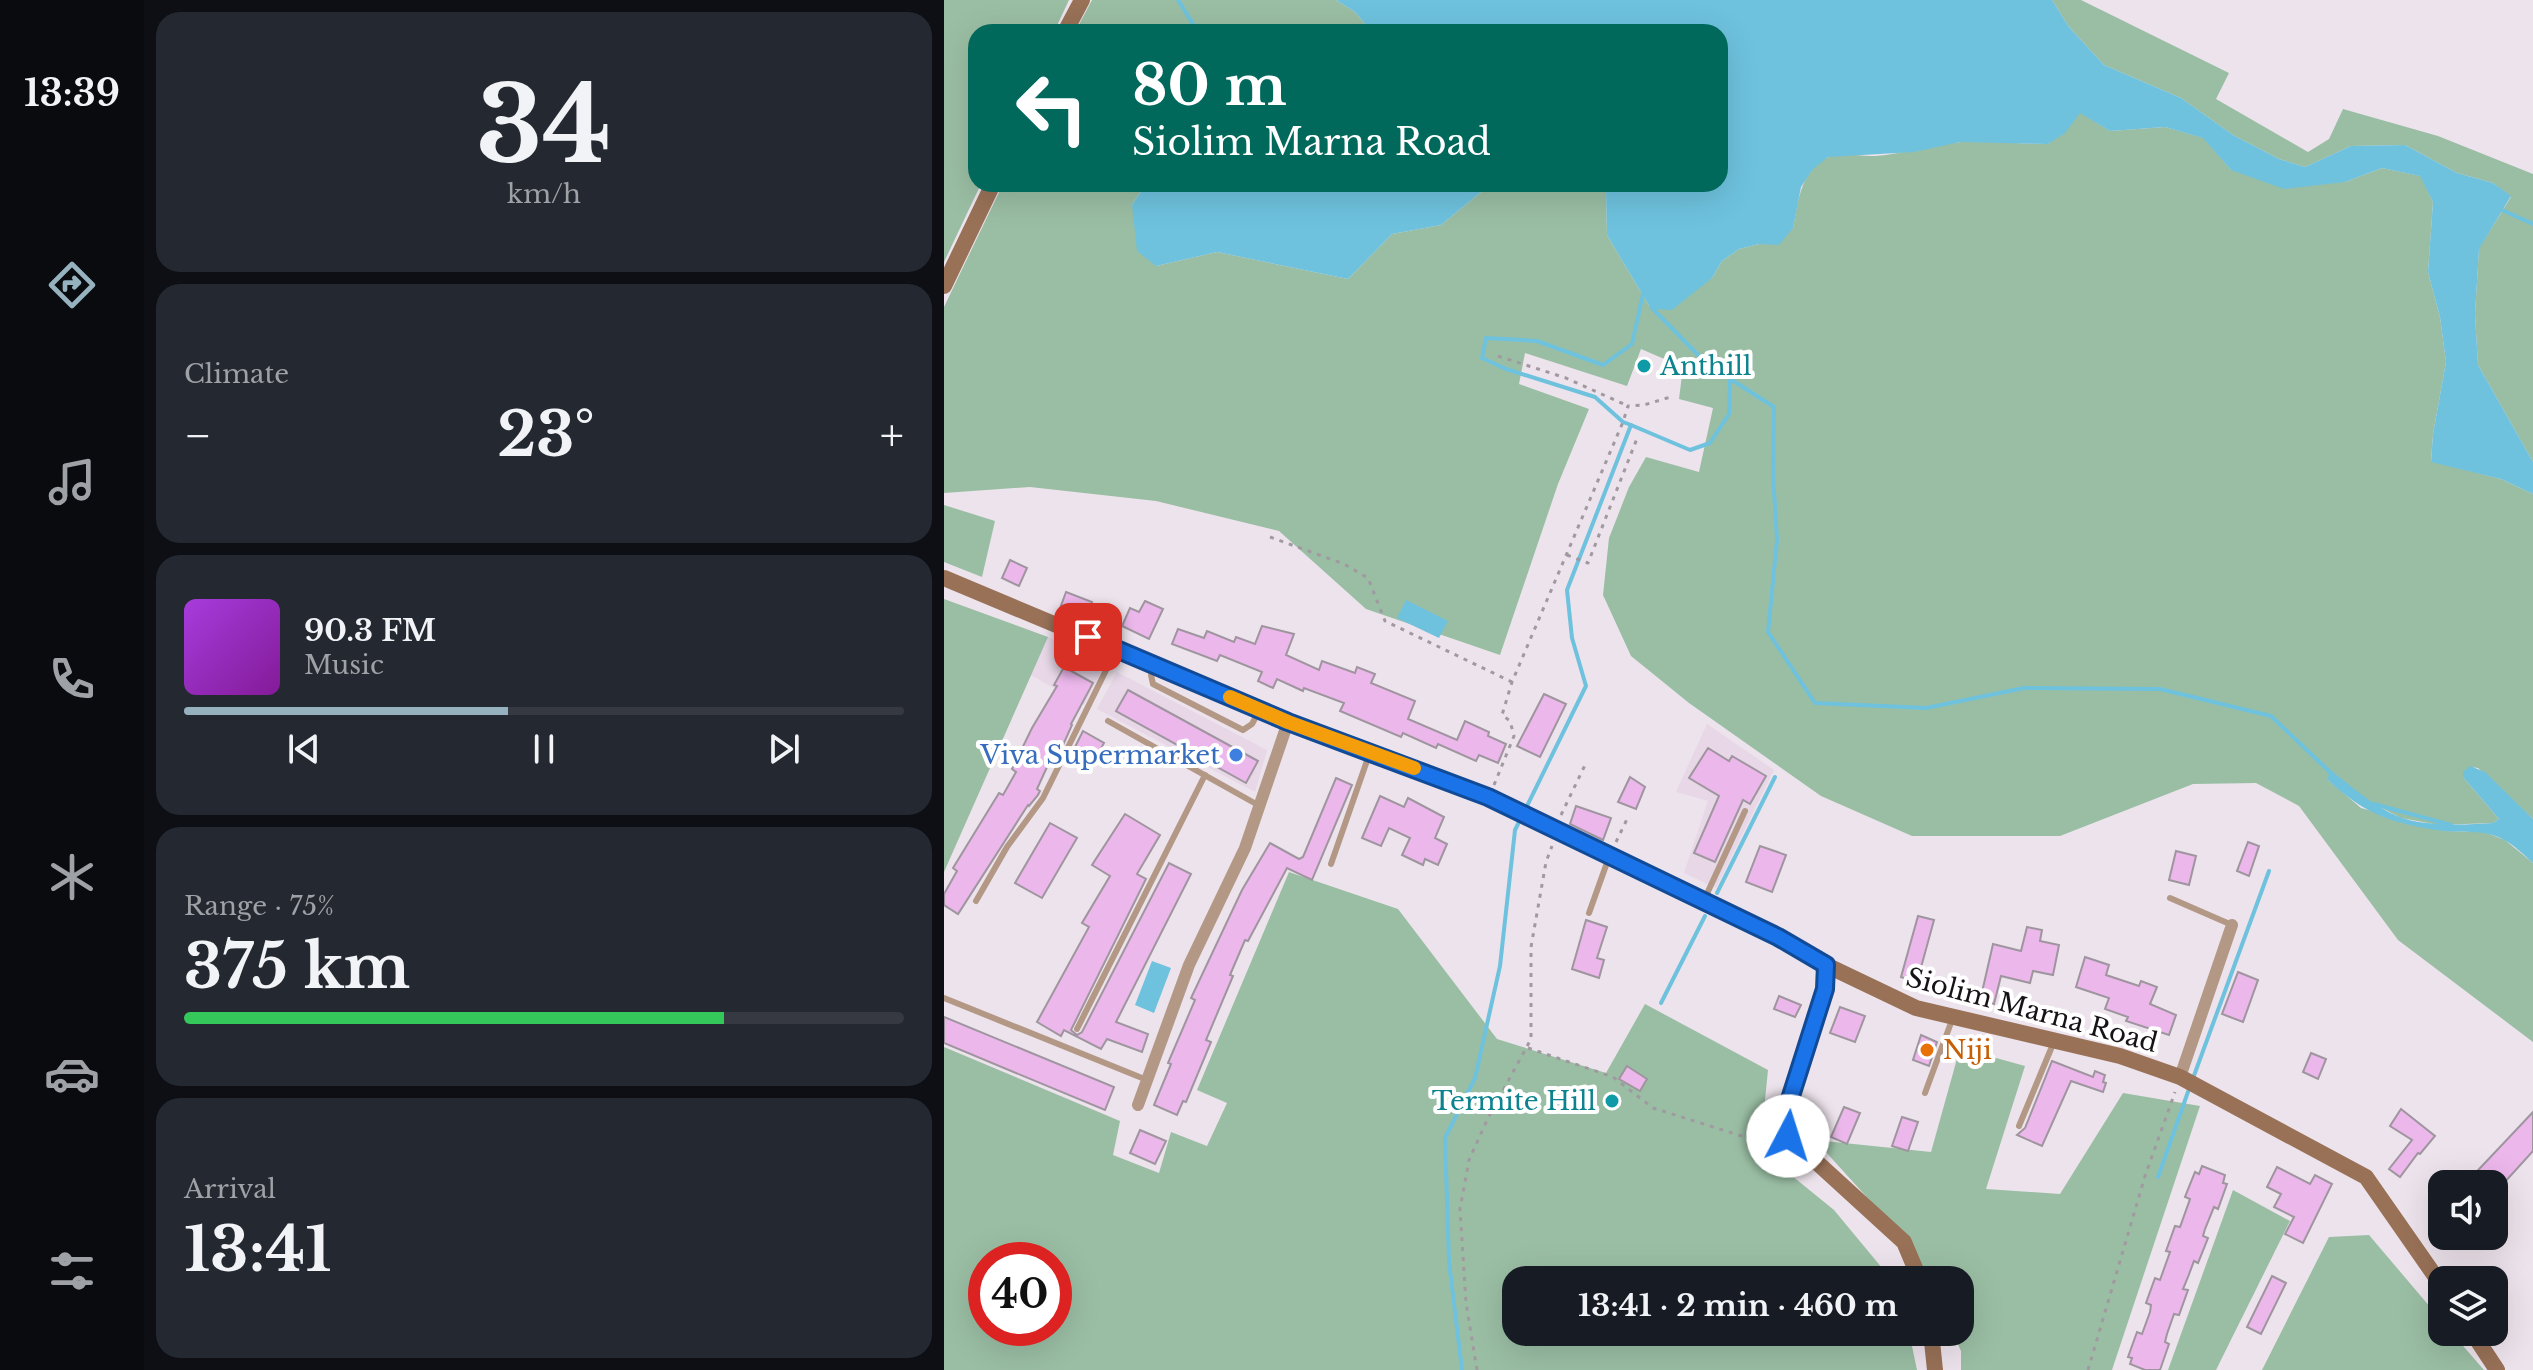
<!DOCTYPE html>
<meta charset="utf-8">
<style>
:root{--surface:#171b24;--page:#242831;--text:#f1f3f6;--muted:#9ea1a6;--line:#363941;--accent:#95b2be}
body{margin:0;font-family:"Libre Baskerville",serif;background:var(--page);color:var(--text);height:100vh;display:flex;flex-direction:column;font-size:30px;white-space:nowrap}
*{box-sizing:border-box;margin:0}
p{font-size:26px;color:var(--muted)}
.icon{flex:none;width:44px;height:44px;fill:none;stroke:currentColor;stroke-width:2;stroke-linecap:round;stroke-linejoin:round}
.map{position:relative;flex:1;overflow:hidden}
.details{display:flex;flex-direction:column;gap:12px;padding:12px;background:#0d0f14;width:800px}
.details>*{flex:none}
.hud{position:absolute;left:24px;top:24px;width:760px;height:168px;border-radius:24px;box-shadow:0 8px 32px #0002;background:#00695c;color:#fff;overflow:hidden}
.buttons{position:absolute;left:1484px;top:1170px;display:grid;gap:16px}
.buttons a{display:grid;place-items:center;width:80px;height:80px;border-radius:16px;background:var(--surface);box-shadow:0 8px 32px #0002;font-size:40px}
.speed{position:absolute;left:24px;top:1242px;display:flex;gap:16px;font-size:40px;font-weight:700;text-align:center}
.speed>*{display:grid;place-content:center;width:104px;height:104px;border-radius:50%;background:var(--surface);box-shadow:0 8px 32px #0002;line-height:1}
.speed .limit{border:12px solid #d22;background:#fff;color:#111}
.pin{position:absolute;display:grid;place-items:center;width:68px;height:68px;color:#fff;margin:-34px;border-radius:16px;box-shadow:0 4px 12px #0006}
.me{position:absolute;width:88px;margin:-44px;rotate:5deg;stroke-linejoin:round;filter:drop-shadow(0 0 6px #0008)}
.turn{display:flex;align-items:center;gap:28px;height:168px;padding:0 32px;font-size:36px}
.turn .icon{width:104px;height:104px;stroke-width:2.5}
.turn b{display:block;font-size:56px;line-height:68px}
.big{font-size:60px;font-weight:800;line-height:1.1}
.details .widget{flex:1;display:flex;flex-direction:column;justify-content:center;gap:12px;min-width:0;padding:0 28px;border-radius:24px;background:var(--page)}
.details .dial{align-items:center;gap:0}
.dial b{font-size:104px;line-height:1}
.song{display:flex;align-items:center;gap:24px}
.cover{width:96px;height:96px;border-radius:12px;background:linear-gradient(135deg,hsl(280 70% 55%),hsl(290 70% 35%))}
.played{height:8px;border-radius:4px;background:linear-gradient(90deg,var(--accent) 45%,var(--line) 45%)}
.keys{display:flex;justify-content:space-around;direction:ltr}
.heat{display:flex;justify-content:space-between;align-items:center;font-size:44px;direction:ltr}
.charge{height:12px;border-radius:6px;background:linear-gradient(90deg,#34c759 75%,var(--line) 0)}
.trip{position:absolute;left:558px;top:1266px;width:472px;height:80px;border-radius:24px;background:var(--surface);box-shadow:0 8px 32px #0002;font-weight:800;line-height:80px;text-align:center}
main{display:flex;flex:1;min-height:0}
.menu{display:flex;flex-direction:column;width:144px;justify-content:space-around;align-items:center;background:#090b0e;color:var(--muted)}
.menu .icon{width:56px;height:56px}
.menu .on{color:var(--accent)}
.menu b{font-size:36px;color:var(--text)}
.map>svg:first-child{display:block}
</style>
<main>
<nav class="menu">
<b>13:39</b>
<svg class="icon on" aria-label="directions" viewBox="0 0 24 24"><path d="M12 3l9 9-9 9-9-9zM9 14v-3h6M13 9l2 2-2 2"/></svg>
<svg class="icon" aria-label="music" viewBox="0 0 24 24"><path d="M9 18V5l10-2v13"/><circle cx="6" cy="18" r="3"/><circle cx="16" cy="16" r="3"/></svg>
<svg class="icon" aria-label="phone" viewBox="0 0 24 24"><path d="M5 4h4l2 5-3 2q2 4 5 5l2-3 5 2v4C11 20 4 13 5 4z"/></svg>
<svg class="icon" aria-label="climate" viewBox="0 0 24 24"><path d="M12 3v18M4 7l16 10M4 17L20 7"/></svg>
<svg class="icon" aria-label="car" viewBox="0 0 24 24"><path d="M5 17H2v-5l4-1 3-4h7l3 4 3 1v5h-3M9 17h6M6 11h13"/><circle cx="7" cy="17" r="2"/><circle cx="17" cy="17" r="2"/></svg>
<svg class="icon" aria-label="filters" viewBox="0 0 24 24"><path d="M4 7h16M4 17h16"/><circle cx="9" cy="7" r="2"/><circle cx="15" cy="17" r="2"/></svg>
</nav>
<section class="details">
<div class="widget dial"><b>34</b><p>km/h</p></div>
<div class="widget"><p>Climate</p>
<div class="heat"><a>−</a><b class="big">23°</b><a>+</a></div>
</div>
<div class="widget">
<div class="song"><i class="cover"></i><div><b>90.3 FM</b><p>Music</p></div></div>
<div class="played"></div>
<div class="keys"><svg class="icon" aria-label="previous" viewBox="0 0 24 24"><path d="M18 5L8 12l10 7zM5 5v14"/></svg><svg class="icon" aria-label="pause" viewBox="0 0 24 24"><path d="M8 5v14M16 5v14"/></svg><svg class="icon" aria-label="next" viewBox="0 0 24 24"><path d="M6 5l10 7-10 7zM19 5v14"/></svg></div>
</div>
<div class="widget"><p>Range · 75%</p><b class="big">375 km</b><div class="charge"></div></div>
<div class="widget"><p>Arrival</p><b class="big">13:41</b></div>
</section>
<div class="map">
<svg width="1589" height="1370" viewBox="0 0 1589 1370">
<rect width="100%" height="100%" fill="#ede3ec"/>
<g fill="#e7d7e7">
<path d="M104,637L160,665L140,705L87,675Z"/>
<path d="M173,672L323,750L311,792L153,709Z"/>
<path d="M763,724L830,770L772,888L740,873L764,801L732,792Z"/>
</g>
<g fill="#9abea4" fill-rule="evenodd">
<path d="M0,0H125L110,32H32V184H37L0,262Z"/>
<path d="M148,0H392L411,12L428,32H131Z"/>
<path d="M1108,0H1137L1285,73L1272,99L1364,152L1385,139L1399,109L1494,136L1589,174V462L1534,365L1531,314L1535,248L1567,197L1549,183L1513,173L1461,145L1407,146L1361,167L1335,159L1289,135L1237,98L1160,65L1125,27Z"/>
<path d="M1136,112L1166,131L1221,127L1260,138L1287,170L1401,182L1438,168L1477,176L1489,202L1484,272L1496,317L1502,362L1489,434L1487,461L1557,479L1589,494V819L1534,768L1526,767L1519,777L1555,819L1549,823L1495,825L1457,818L1384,780L1417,808L1500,831L1540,832L1561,840L1589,863V1042L1454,940L1355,806L1312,783L1249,784L1116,836H968L877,796L745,703L687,656L659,595L665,538L685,487L702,457L755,472L769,408L735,399L739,367L697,349L683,386L581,353L575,384L645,409L614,484L556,655L422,609L335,531L212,501L86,487L0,493V307L59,184H202L188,205L212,266L273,252L404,279L448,234L497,225L537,192L562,184H637L662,191L663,235L707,309L768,278L778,261L795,249L815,244L849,228C854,203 856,172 882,158C897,151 916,157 931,156C960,154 989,144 1017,142C1046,140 1076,144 1104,144Z"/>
<path d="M0,505L51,521L38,577L0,562Z"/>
<path d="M0,599L104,637L0,872Z"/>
<path d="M345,872L454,909L553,1039L662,1073L701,1004L824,1070L816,1150L890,1210L948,1280H572V1332H965L973,1370H0V1047L176,1121L169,1155L215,1173L227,1132L263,1146L283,1103L253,1090ZM42,1260H110V1328H42Z"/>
<path d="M1016,1048L1081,1066L1042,1189L1116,1194L1179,1093L1256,1106L1168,1370H1017V1351L1008,1332H1016V1280H984L968,1247L871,1140L987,1152Z"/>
<path d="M1289,1190L1346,1221L1272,1370H1224Z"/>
<path d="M1425,1235L1498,1321V1332H1507L1540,1370H1318L1385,1237Z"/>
</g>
<g fill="#6ec2de">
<path d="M392,0H1108L1125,27L1160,65L1237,98L1289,135L1335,159L1361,167L1407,146L1461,145L1513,173L1549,183L1567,196L1535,249L1531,314L1534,365L1589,462V494L1557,479L1487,462L1489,434L1502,362L1496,317L1484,272L1489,202L1476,176L1438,168L1401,182L1340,189L1287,170L1259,138L1221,127L1166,131L1136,113L1121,133L1104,144L1016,142L970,152L884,157L868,170L857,187L849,228L835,245L815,244L795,249L778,261L768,278L728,310L707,309L663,235L662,191L637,184H776V32H428L411,12Z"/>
<path d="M202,184H562L537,192L497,225L448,234L404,279L273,252L212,266L193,251L188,205Z"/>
<path d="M462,600L504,621L495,638L453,618Z"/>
<path d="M1526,766L1541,772L1589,819V863C1580,855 1570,845 1560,840C1541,829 1521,833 1500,831C1450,824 1421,815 1384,780L1385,769C1406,785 1429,806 1453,816C1479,827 1521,825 1549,823L1555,819L1519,777V772Z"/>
<path d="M208,961L227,968L210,1013L191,1005Z"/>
</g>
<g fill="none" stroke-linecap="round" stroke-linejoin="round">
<g stroke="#6ec2de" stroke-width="4">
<path d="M234,0L254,32"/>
<path d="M1558,210L1589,224"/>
<path d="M707,307L763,364L830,407L829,475L833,540L824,632L871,703L982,708L1080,688L1216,689L1327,716L1388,774"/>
<path d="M687,425L746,450L766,443L785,414L786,379"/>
<path d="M1430,804L1507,825"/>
<path d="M581,810L642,686L628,638L623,590L687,425L679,422L651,397L562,369L538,358L542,338L593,341L659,365L688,344L699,294"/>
<path d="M773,893L831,777"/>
<path d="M717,1003L761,916"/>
<path d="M1248,1081L1325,871"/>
<path d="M1214,1177L1245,1089"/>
<path d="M518,1370L505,1262L501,1138L531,1078L556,966L571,830L577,818"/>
</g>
</g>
<g fill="#ecb7eb" stroke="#9e959e" stroke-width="2">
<path d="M66,560L83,568L75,586L58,578Z"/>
<path d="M122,592L148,602L139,624L114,614Z"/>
<path d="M201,601L219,609L205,639L178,626L186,608L195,612Z"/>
<path d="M318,626L350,634L342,655L375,670L378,661L411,673L413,667L431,674L427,683L471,701L464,719L513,740L521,721L545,732L544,736L562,744L554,763L535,755L532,761L494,744L492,748L459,733L457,737L396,711L400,703L360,688L359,691L333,679L329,688L314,681L318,672L276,655L273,661L228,644L234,629L260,638L263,631L290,642L292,637L311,644Z"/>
<path d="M120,667L149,683L127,724L128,725L119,745L116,743L103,767L93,789L96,791L94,795L85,806L84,805L14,914L0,905V894L13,871L9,868L55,793L59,795L72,772L68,769L88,728L113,686L110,685Z"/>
<path d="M184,690L314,761L302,783L172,711Z"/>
<path d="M600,694L622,704L596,757L573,746Z"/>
<path d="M139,731L160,743L150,762L129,751Z"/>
<path d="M764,748L785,761L788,756L822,776L806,804L799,800L771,862L750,853L775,796L745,778Z"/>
<path d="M686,777L701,787L692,809L674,802Z"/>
<path d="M392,778L408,785L368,880L343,868L304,941L301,940L286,975L289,976L262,1040L267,1042L242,1102L239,1101L233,1115L210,1105L227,1064L224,1063L251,1000L247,998L298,890L326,843L355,859L359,857Z"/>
<path d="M436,796L460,807L464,798L500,817L491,838L503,844L494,865L481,859L479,865L458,855L466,838L445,828L437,846L418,838Z"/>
<path d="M632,806L667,818L659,840L626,824Z"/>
<path d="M181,814L216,835L193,874L202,879L127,1030L133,1035L138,1032L225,863L247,874L172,1022L204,1034L198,1052L163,1039L157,1049L120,1030L117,1036L93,1022L145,927L138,923L166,876L148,865Z"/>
<path d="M106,823L133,838L98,898L71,883Z"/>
<path d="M1304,842L1315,846L1305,876L1293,871Z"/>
<path d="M816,846L842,855L828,892L802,882Z"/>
<path d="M1232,851L1252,856L1245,885L1225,880Z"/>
<path d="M974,916L990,920L973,982L957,977Z"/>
<path d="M642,920L663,927L653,958L660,960L655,978L628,969Z"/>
<path d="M1083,927L1098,930L1096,941L1115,945L1109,975L1089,971L1086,983L1057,976L1050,1004L1036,1001L1049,944L1077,951Z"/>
<path d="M1141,957L1165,965L1162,975L1195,986L1197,981L1213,987L1206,1004L1232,1015L1225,1035L1182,1021L1184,1017L1161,1009L1165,998L1132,987Z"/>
<path d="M1294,972L1314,980L1299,1022L1278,1014Z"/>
<path d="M835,996L857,1005L851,1017L830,1009Z"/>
<path d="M896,1007L921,1016L911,1042L886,1033Z"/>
<path d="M0,1017L170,1087L161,1110L0,1043Z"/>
<path d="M977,1035L993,1042L985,1066L969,1060Z"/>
<path d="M1367,1053L1382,1059L1374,1079L1359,1072Z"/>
<path d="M1108,1061L1149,1077L1151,1071L1161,1075L1159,1082L1162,1083L1159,1092L1127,1081L1098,1146L1073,1135L1081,1128Z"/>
<path d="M683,1066L703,1079L696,1091L675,1079Z"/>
<path d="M900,1107L916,1113L903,1144L887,1137Z"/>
<path d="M1457,1109L1491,1136L1476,1154L1474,1153L1456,1177L1445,1169L1468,1140L1446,1126Z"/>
<path d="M1589,1112V1151L1550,1194V1184H1521Z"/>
<path d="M958,1117L974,1122L964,1151L948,1146Z"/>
<path d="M196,1130L222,1141L211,1164L186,1153Z"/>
<path d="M1258,1166L1281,1175L1279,1183L1283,1184L1274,1209L1270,1207L1261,1229L1259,1236L1264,1238L1254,1263L1250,1261L1244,1277L1239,1289L1244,1290L1235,1315L1230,1314L1223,1334L1221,1342L1225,1344L1216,1370H1201L1186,1364L1188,1358L1184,1357L1193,1332L1198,1334L1206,1312L1207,1305L1202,1303L1211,1278L1216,1280L1226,1252L1222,1251L1231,1226L1236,1227L1246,1199L1241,1197L1251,1172L1255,1174Z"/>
<path d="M1333,1167L1366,1184L1371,1175L1388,1184L1359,1243L1341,1234L1350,1217L1330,1207L1337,1194L1323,1187Z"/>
<path d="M1328,1276L1342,1283L1317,1334L1303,1327Z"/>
</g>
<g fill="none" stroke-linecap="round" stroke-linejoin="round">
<g stroke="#a199a0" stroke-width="3" stroke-dasharray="4 6" stroke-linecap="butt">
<path d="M554,356L622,378L684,406"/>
<path d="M326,537L400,564L424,578L441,621L568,682"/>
<path d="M623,555L644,563L694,436"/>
<path d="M550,785L570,736L566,721L558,715L568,682L679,422L684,406L700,405L730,396"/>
<path d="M617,815L642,763"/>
<path d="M672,842L685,815"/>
<path d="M584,1048L669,1077L709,1108L823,1144L831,1141"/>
<path d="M533,1370L522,1303L516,1209L525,1160L544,1118L587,1039V947L602,862L608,846"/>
<path d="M1144,1370L1201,1176L1231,1092"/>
</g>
<g stroke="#b39886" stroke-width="6">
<path d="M209,669L207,675L209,684L299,730L308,724L314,713"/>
<path d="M164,721L314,805"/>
<path d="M387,864L425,755"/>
<path d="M761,898L801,811"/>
<path d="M1226,898L1288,925"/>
<path d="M32,901L63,847L99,798L171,652"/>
<path d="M645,913L665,857"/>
<path d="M0,998L203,1080"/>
<path d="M133,1029L261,775"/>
<path d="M981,1093L1008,1020"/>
<path d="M1075,1126L1109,1044"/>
</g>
<g stroke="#b39886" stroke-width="12">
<path d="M1236,1077L1288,925"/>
<path d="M194,1105L245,965L301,848L344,722"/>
</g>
<g stroke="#987157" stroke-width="16">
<path d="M121,32L138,0"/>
<path d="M0,286L49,184"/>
<path d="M0,578L344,722L544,797L834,937L882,965L972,1008L1176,1056L1236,1077L1422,1177L1498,1286"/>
<path d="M882,965L881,989L839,1121L844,1136L960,1242L976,1280"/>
<path d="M987,1332L991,1370"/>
<path d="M1528,1332L1553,1370"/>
</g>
</g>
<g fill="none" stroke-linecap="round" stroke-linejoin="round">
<defs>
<path id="route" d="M144,637L344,722L544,797L834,937L882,965L881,989L839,1121L844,1136"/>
</defs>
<use href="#route" stroke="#114b97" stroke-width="20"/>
<use href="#route" stroke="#1a73e8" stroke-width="14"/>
<path stroke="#f59e0b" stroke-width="14" d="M286,697L344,722L470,768"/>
</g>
<g fill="#0f9aa8" stroke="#fff" stroke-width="3">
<circle cx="700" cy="366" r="8"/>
<circle cx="668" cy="1101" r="8"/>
</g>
<circle fill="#3f7fe0" stroke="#fff" stroke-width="3" cx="292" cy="755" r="8"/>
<circle fill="#e8710a" stroke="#fff" stroke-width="3" cx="983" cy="1050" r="8"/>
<g text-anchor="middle" stroke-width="8" stroke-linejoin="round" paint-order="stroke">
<g font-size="26" fill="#0d838f" stroke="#fff" text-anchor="start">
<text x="716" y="375">Anthill</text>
<text x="652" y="1110" text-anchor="end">Termite Hill</text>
</g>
<g font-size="26" fill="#366cbe" stroke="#fff" text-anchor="end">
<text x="276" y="764">Viva Supermarket</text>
</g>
<g font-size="26" fill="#161316" stroke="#fff">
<text transform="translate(1088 1010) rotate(15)" y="9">Siolim Marna Road</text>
</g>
<g font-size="26" fill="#c56008" stroke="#fff" text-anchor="start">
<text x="999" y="1059">Niji</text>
</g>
</g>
</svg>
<div class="buttons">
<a><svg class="icon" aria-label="sound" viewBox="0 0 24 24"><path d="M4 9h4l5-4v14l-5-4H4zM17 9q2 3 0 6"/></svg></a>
<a><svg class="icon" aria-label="layers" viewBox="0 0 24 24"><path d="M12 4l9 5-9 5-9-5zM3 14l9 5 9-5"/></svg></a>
</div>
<div class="speed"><div class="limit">40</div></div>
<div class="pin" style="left:144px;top:637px;background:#d93025"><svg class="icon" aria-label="arrive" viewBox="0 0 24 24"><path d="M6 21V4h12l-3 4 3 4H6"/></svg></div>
<svg class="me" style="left:844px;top:1136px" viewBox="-20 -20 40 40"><circle r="19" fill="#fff"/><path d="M0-13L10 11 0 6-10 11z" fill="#1a73e8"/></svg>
<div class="trip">13:41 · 2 min · 460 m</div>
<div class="hud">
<div class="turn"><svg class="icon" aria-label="left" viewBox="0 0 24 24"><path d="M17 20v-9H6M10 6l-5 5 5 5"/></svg><div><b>80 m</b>Siolim Marna Road</div></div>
</div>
</div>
</main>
